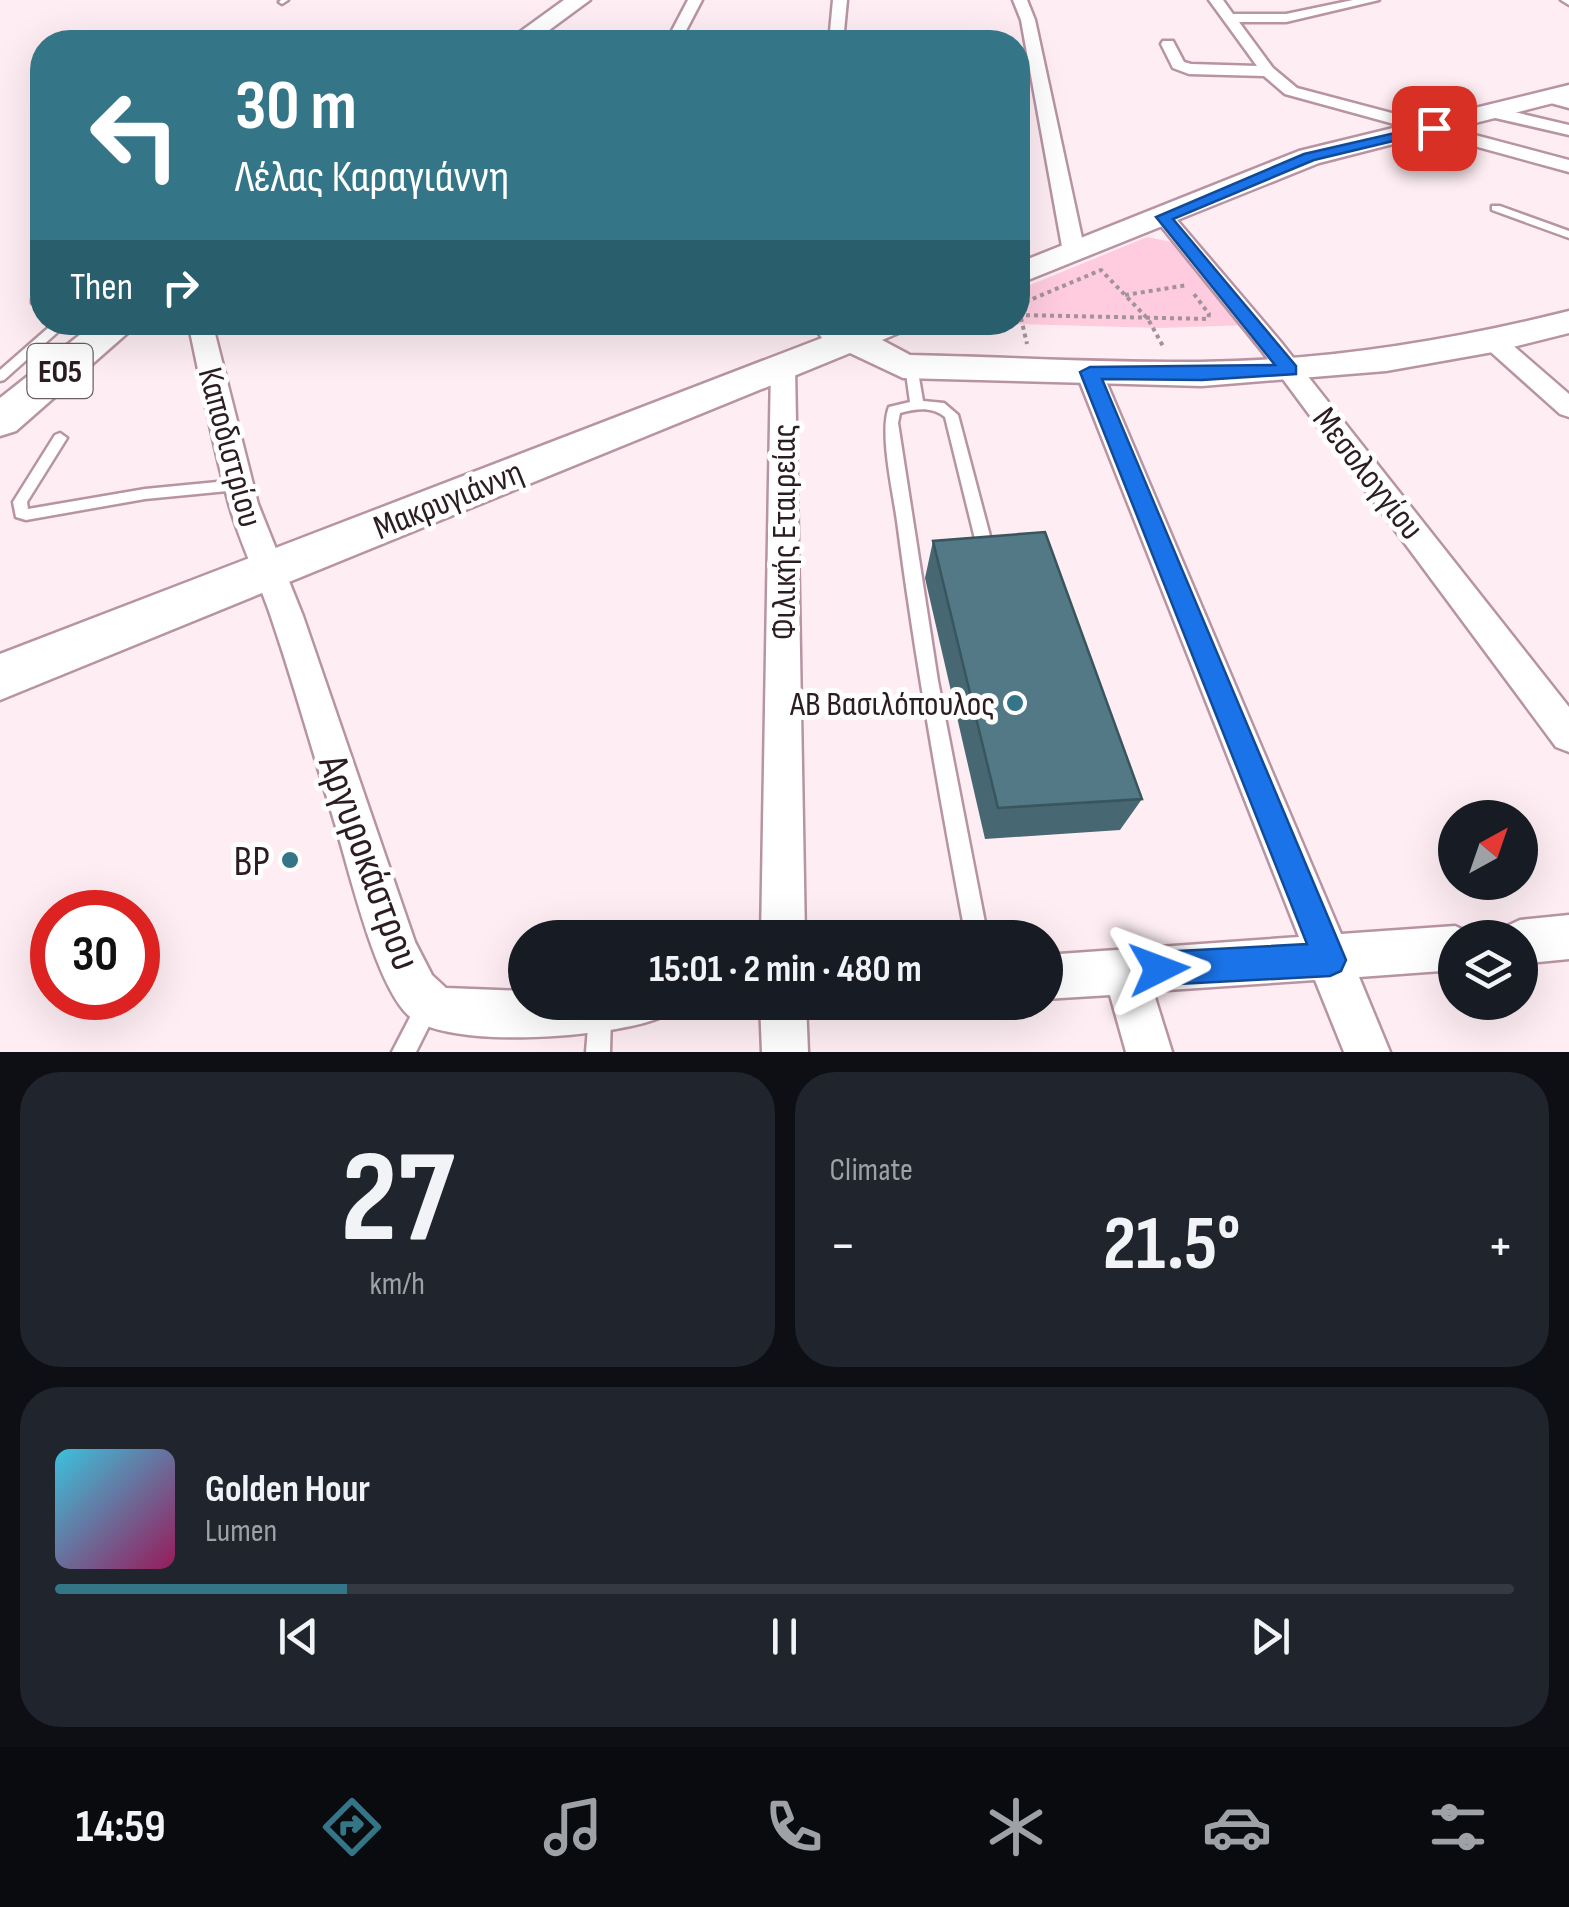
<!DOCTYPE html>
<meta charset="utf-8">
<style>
:root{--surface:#171b24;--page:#20242c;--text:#f1f3f6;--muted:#9ea1a6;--line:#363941;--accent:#347688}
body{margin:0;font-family:"Sofia Sans Condensed",sans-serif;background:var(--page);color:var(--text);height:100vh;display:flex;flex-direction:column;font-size:38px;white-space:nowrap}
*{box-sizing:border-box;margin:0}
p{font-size:32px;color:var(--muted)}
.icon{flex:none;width:55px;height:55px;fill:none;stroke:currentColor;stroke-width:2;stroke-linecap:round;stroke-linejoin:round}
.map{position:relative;height:1052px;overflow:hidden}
.sheet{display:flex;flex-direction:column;gap:20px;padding:20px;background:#0d0f14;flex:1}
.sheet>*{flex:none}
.hud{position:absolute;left:30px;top:30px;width:1000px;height:305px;border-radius:40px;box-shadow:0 10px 40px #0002;background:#347688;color:#fff;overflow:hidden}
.needle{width:65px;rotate:40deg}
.buttons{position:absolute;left:1438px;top:800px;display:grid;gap:20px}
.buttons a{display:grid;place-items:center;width:100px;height:100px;border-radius:50%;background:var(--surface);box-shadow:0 10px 40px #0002;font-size:50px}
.speed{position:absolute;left:30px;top:890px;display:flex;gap:20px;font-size:50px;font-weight:700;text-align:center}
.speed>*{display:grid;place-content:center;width:130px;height:130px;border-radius:50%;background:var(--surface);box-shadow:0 10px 40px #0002;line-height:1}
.speed .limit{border:15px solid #d22;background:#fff;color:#111}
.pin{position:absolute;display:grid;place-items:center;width:85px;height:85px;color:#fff;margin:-42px;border-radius:20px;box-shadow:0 5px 15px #0006}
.me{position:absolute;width:110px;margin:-55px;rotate:87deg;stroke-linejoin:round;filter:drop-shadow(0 0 8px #0008)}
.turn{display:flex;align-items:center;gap:35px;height:210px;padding:0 40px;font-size:45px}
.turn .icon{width:130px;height:130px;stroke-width:2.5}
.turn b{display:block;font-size:70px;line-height:85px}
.then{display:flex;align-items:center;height:95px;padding:0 40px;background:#0003;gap:20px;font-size:38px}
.big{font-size:75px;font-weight:700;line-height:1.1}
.sheet .tile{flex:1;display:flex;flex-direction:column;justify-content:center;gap:15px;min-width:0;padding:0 35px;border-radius:40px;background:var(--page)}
.sheet .dial{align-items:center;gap:0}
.dial b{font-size:130px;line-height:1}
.song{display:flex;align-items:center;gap:30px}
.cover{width:120px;height:120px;border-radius:15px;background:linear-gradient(135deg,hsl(190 70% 55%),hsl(330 70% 35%))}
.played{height:10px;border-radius:5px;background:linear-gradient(90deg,var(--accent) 20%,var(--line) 20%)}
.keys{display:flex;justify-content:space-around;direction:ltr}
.heat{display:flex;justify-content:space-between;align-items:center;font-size:55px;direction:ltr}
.sheet .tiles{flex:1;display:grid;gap:20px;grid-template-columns:1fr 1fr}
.tile:last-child{grid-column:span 2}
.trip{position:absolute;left:508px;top:920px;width:555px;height:100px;border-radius:50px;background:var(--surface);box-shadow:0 10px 40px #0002;font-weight:700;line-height:100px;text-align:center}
.dock{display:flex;height:160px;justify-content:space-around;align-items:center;background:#090b0e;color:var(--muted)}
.dock .icon{width:70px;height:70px}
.dock .selected{color:var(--accent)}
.dock b{font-size:45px;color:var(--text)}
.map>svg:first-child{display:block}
</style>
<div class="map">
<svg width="1569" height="1052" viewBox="0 0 1569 1052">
<rect width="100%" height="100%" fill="#feeef4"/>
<path fill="#ffccdf" d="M1147,237L1177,243L1248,325L1160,328L976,323L1018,322V290Z"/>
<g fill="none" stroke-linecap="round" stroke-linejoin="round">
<defs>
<g id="lane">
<path d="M281,0H288L282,4L279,2Z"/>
<path d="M1492,206H1500L1569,231V238L1492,210Z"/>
<path d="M42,293V301L32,303V299Z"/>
<path d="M55,322H69L4,380L0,381V370Z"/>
<path d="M911,362L917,366L923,401L944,403L958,415L995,555L992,559H982L979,555L945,417C931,406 916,409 900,413L898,423L938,681L988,938H966C940,799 915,660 897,521C893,492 879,432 889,407L910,402L905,366Z"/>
<path d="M60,433L67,438L27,502L28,509L145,489L238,480L245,485L238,490L145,499L26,520L16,517L13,502L55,435Z"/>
<path d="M429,993L437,996L440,1004L416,1052H392L421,996Z"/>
<path d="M600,1004L608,1007L611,1015L610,1052H586L589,1015L592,1007Z"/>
</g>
<g id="street">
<path d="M688,0H702L680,42H666Z"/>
<path d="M833,0H847L843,42H829Z"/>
<path d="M1013,0H1027L1035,20L1085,252L1082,257H1066L1063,252L1021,20Z"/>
<path d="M1209,0H1223L1233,14H1286L1353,0H1379L1286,22H1239L1273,68L1297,88L1569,160V172L1285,94L1264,76L1189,74L1173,68L1161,44L1163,41H1173L1184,62L1191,64L1257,66Z"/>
<path d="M1561,0H1569V5Z"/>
<path d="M1553,94L1569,98V108L1547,102L1545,99Z"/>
<path d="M1497,108L1569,125V135L1491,117V109Z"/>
<path d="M1164,211L1171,213L1280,341L1569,707V752L1556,747L1262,351L1157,221V213Z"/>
<path d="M188,322H212L258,504L303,616L415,942L432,975L446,988L525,991V1002H665L659,1018C613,1037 445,1051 408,1015C374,982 348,865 333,817C312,750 293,681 270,614C257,576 238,539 228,500C212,442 201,382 188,322Z"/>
<path d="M1493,334L1502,336L1569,394V417L1560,414L1484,346L1481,341Z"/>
<path d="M783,358L795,366L805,938H761L771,366Z"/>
<path d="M1089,364L1102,372L1341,934L1455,926L1470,933L1472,938H1455V970L1359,977L1390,1052H1344L1315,980L1153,991L1172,1052H1126L1110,995L1045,999V955L1299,937L1076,372Z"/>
<path d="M1569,915V959L1520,964V938H1500L1505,927L1520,920Z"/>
<path d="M760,1002H806L808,1052H762Z"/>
</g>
<g id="secondary">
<path d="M1569,85V99L1319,163L1018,284V263L1299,151Z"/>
<path d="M1569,311V333L1493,352L1386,371L1202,386L903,378L850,353L0,700V654L822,338L817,331L826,322L853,326L863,322H913L908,329L882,340L910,355C1006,357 1103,363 1200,362C1324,361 1449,341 1569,311Z"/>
</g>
<g id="primary">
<path d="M564,0H590L533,42H506Z"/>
<path d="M96,322H140L16,431L0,436V398Z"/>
</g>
</defs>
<use href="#lane" stroke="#b894a2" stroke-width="5"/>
<use href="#street" stroke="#b894a2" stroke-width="5"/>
<use href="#secondary" stroke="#b894a2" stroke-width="5"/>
<use href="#primary" stroke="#b894a2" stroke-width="5"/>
<g stroke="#a29398" stroke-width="4" stroke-dasharray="4 4" stroke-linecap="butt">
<path d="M1125,295L1188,285"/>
<path d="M1018,305L1101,270L1148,319L1164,348"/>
<path d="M1018,315L1208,319L1209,314L1194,294"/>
<path d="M1021,318L1027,344"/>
</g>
<use href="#lane" fill="#fff" fill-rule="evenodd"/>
<use href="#street" fill="#fff" fill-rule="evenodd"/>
<use href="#secondary" fill="#fff" fill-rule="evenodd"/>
<use href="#primary" fill="#fff" fill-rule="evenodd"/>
</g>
<path fill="#476872" d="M933,541L1142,799L1120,830L985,839L925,578Z"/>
<path fill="#527985" stroke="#39555d" stroke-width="2.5" d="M1045,532L1142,799L998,808L933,541Z"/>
<path fill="#1a73e8" stroke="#114b97" stroke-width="2.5" d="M1434,124L1439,125V130L1314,160L1173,219L1296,366V374L1202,380L1102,379L1346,960L1341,971L1330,976L1159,985L1147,981L1142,969L1147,957L1159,952L1307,944L1080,372L1090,367L1275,365L1156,217L1304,154Z"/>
<g fill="#347688" stroke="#fff" stroke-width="4">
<circle cx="1015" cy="703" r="10"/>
<circle cx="290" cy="860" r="10"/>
</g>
<g text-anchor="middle" stroke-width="10" stroke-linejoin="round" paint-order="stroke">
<rect fill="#fff" stroke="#6b6164" stroke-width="2.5" x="27.5" y="344" width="65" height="54" rx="8"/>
<g font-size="32" font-weight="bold" fill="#2b1d22">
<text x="60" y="382">ΕΟ5</text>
</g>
<g font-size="35" fill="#2b1d22" stroke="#fff">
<text transform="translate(231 447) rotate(75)" y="12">Καποδιστρίου</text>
<text transform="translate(1369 473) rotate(52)" y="12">Μεσολογγίου</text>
<text transform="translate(448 499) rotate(-22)" y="12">Μακρυγιάννη</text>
<text transform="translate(783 532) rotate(-90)" y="12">Φιλικής Εταιρείας</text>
</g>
<g font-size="35" fill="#2b1d22" stroke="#fff" text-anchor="end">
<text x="995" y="715">ΑΒ Βασιλόπουλος</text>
</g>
<g font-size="42" fill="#2b1d22" stroke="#fff" text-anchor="end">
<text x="270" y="875">BP</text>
</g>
<g font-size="42" fill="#2b1d22" stroke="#fff">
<text transform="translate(371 862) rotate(70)" y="15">Αργυροκάστρου</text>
</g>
</g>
</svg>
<div class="buttons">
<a><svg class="needle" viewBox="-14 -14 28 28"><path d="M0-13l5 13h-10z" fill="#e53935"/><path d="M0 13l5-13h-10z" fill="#9ea1a6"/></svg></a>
<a><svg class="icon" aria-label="layers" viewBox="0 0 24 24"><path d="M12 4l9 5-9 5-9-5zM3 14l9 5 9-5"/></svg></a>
</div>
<div class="speed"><div class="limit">30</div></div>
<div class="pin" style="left:1434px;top:128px;background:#d93025"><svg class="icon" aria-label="arrive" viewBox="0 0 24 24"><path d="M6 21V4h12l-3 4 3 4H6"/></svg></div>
<svg class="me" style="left:1159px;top:969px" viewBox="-20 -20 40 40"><path d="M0-17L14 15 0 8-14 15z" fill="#1a73e8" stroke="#fff" stroke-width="4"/></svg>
<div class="trip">15:01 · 2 min · 480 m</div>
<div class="hud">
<div class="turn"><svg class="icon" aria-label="left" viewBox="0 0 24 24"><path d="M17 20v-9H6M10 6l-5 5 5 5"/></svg><div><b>30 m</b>Λέλας Καραγιάννη</div></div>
<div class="then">Then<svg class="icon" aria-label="right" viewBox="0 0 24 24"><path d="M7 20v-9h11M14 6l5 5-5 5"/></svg></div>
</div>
</div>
<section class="sheet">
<div class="tiles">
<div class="tile dial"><b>27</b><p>km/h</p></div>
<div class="tile"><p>Climate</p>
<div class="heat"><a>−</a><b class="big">21.5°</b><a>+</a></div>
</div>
<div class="tile">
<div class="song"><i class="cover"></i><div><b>Golden Hour</b><p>Lumen</p></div></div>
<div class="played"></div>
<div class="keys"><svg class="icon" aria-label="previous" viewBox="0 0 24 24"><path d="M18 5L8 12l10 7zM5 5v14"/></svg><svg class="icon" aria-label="pause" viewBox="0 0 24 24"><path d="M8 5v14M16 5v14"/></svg><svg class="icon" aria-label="next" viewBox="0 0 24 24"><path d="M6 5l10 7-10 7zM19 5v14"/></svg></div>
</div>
</div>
</section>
<nav class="dock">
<b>14:59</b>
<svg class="icon selected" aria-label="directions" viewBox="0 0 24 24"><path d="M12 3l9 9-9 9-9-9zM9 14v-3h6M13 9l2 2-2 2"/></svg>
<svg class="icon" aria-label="music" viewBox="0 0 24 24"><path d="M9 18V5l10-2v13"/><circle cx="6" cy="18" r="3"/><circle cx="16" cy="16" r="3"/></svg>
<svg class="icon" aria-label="phone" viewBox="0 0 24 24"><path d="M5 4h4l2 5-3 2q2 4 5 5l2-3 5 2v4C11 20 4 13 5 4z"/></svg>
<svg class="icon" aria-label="climate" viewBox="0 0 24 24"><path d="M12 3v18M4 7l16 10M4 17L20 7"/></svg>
<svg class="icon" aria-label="car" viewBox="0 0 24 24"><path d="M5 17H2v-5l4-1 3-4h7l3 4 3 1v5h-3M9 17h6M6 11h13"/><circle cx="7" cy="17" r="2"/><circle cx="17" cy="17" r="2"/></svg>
<svg class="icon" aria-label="filters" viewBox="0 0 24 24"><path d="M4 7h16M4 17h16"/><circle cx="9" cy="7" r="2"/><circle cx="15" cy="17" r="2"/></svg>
</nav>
